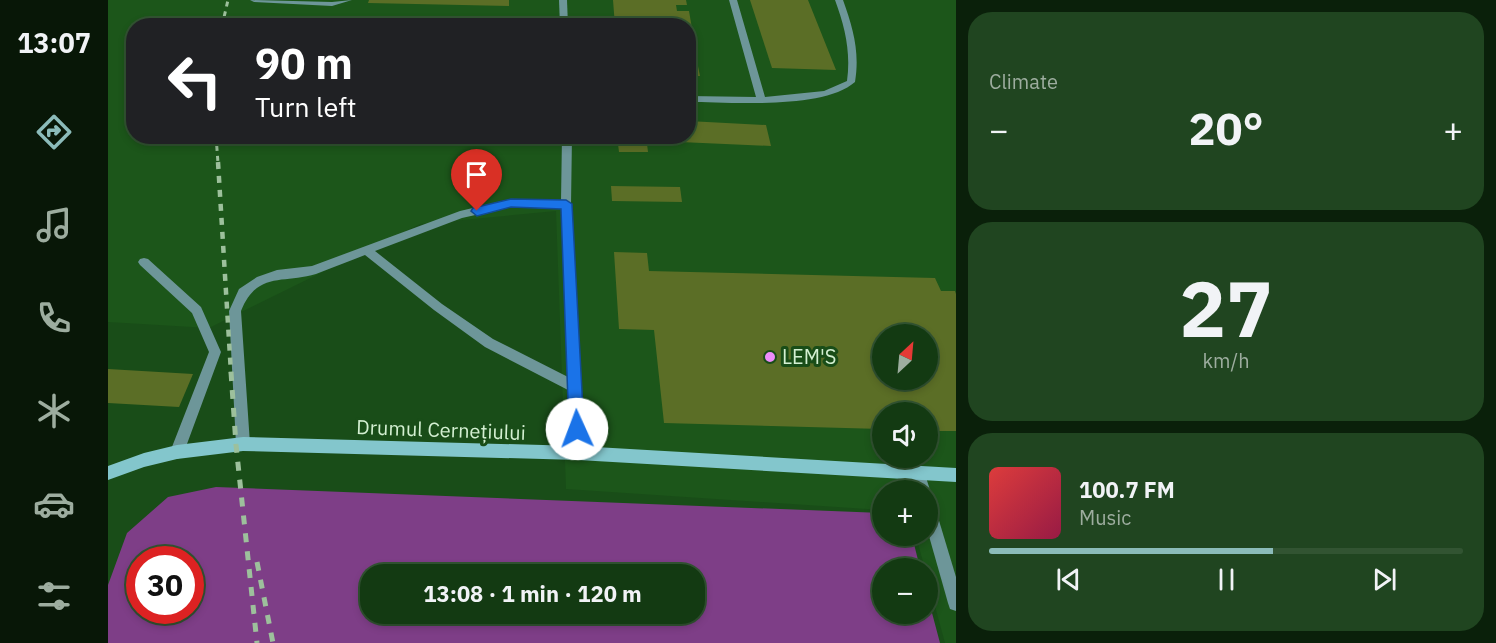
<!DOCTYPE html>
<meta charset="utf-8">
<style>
:root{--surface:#133a12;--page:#204520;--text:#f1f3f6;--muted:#9dad9f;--line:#325432;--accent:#8bbbb9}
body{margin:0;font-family:"IBM Plex Sans",sans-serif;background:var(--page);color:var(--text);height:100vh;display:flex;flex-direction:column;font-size:22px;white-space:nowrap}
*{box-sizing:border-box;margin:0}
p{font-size:20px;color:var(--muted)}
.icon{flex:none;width:33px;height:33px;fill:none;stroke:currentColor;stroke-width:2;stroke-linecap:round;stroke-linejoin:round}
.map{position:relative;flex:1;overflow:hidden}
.panel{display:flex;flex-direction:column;gap:12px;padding:12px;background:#0a200a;width:540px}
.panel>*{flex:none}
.hud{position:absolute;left:18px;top:18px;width:570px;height:126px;border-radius:24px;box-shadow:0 3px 9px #0003,0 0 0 2px var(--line);background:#202124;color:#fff;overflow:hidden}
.needle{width:39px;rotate:26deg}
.fabs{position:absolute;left:764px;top:324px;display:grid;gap:12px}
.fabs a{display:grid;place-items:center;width:66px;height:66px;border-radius:50%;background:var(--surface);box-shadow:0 3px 9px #0003,0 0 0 2px var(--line);font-size:30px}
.speed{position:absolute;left:18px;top:546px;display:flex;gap:12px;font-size:30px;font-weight:700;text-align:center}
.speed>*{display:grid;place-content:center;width:78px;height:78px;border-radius:50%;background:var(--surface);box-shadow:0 3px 9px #0003,0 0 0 2px var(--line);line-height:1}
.speed .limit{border:9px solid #d22;background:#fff;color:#111}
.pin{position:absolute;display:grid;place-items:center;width:51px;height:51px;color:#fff;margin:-62px -26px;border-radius:50% 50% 50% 0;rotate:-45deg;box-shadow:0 0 6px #0007}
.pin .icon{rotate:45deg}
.me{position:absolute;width:66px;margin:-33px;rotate:358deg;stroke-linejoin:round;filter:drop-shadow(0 0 4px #0008)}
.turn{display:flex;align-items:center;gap:21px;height:126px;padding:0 30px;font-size:27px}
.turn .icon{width:78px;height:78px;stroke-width:2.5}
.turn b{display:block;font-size:42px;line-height:51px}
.big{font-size:45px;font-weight:700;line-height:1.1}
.panel .card{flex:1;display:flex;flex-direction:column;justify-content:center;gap:9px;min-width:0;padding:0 21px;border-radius:24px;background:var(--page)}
.panel .dial{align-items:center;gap:0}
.dial b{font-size:78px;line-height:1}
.song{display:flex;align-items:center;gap:18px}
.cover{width:72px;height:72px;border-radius:9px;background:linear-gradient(135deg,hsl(0 70% 55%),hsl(340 70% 35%))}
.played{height:6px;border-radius:3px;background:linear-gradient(90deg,var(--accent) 60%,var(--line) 60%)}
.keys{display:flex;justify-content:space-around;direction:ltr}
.heat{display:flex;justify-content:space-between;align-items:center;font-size:33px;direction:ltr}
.trip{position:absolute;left:252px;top:564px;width:345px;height:60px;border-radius:24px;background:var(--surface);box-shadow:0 3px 9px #0003,0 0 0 2px var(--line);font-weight:700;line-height:60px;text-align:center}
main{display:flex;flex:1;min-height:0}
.dock{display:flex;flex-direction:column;width:108px;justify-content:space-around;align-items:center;background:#081707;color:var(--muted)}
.dock .icon{width:42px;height:42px}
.dock .on{color:var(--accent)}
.dock b{font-size:27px;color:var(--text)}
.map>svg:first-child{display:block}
</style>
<main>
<nav class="dock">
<b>13:07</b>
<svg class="icon on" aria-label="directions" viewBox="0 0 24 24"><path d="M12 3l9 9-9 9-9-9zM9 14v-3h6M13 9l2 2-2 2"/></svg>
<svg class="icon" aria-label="music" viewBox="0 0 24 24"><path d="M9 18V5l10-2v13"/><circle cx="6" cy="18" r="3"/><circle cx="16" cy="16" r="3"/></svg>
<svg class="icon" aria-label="phone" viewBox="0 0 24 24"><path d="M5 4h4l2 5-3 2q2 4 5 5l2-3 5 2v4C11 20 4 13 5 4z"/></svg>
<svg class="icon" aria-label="climate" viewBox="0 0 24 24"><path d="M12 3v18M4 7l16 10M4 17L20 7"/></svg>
<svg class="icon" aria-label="car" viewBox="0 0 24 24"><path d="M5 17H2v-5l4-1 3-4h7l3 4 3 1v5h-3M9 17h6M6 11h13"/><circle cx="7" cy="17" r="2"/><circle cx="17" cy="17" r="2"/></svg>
<svg class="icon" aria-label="filters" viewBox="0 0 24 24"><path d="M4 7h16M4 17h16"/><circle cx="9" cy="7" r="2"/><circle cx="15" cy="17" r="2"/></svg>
</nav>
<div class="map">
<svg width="848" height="643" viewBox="0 0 848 643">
<rect width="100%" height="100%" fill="#194d18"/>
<path fill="#1c561a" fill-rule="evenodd" d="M0,0H848V643H837L808,536H819V490H774V510L458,489L448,211L312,224L101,328L0,322ZM26,26H580V136H26ZM774,334H819V380H774ZM774,412H819V458H774Z"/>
<path fill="#7e3e87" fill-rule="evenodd" d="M108,487L774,513V536H804L812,568H774V614H819V594L832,643H0V585L19,533L60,497ZM32,560H82V610H32ZM262,574H586V614H262Z"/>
<g fill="#5b6e26" fill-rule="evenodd">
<path d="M261,0H401V6L260,3Z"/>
<path d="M505,0H578L579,5H568L569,11H581L586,40H580V26H507Z"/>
<path d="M642,0H700L728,70L664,68Z"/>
<path d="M580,45L586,46L592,76H580Z"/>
<path d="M580,121L658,125L663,146L572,142L571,136H580Z"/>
<path d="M509,136H538L540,152H511Z"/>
<path d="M503,186L572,187L574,202L504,201Z"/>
<path d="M506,252L539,253L541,271L827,278L833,291H847L848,294V431H819V412H774V429L556,423L546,330L511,329ZM774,334H819V380H774Z"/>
<path d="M0,369L85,374L71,407L0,403Z"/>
</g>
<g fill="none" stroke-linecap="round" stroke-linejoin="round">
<g fill="#6d9699" fill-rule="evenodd">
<path d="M142,0L224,2L244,0L224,6L146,2Z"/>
<path d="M621,0H629L657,97L716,91L739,81C743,52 737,27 727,0H735C745,28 752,52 747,82C715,110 623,102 580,102V96L648,97Z"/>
<path d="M36,258L40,259L93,307L113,352L76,452L74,457L69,459L64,457L62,452L101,352L84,313L32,265L30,262L32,259Z"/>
</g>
<g fill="#6d9699" fill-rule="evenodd">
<path d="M451,0H459L460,26H452Z"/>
<path d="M454,136H464L463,205L477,453L475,458L470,460L465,458L463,453L460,390L377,347L326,310L257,255C241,261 224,268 208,274C175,284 149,271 133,311L142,444L140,449L135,451L130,449L128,444L121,311L131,289L149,277L169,270L204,266L352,211L403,199L453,201ZM403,207L453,209L460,377L385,339L334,304L267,251L354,218Z"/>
<path d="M810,466L815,468L822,490L819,495V490H808L803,473L805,468Z"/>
<path d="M819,497L824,499L826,504L848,577V611L842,609L840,603L819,529Z"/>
</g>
<path fill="#83c6cc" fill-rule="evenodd" d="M135,437L470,446L848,468V482L470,460L135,451L69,459L36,467L0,480V466L36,453L69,445Z"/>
<g stroke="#9dc09c" stroke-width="3" stroke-dasharray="5 5" stroke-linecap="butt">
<path d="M114,26L120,0"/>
<path d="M108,136L110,163"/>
</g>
<path stroke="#9dc09c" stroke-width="4.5" stroke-dasharray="7 7" stroke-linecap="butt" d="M110,162L123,373"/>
<g stroke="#9dc09c" stroke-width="5" stroke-dasharray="9 9" stroke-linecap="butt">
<path d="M123,372L128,445L149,643"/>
<path d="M149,562L165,643"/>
</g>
</g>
<path fill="#1a73e8" stroke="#114b97" stroke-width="1.5" d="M403,199L458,200L464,204L476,429L474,434L469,436L463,434L461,429L453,209L403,207L369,216L363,211L365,208Z"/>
<circle fill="#ed8cfa" stroke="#194d18" stroke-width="2" cx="662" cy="357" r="6"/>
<g text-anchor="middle" stroke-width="6" stroke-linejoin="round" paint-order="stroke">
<g font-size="20" fill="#d4f0d2" stroke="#194d18" text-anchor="start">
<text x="674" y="364">LEM'S</text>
</g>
<g font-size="20" fill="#d4f0d2" stroke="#194d18">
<text transform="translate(333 430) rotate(2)" y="7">Drumul Cernețiului</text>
</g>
</g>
</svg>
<div class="fabs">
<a><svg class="needle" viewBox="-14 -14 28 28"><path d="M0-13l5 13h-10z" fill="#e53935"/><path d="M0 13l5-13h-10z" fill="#9dad9f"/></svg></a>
<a><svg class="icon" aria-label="sound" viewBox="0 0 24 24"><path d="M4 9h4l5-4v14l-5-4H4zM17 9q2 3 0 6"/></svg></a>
<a>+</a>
<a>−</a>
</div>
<div class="speed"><div class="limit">30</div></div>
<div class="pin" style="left:369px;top:211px;background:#d93025"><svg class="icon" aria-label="arrive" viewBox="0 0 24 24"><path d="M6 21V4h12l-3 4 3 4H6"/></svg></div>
<svg class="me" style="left:469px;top:429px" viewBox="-20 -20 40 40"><circle r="19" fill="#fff"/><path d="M0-13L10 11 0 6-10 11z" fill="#1a73e8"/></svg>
<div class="trip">13:08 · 1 min · 120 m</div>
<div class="hud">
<div class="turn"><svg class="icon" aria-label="left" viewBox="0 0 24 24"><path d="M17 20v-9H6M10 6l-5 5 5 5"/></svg><div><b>90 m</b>Turn left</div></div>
</div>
</div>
<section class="panel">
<div class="card"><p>Climate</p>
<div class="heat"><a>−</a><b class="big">20°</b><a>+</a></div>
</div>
<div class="card dial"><b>27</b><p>km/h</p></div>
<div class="card">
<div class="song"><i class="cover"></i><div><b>100.7 FM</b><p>Music</p></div></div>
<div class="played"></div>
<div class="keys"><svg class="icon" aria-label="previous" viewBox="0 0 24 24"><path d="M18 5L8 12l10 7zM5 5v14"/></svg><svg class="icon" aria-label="pause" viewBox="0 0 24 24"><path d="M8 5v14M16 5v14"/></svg><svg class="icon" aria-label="next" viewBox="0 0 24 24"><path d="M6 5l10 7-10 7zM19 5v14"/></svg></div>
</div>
</section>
</main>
